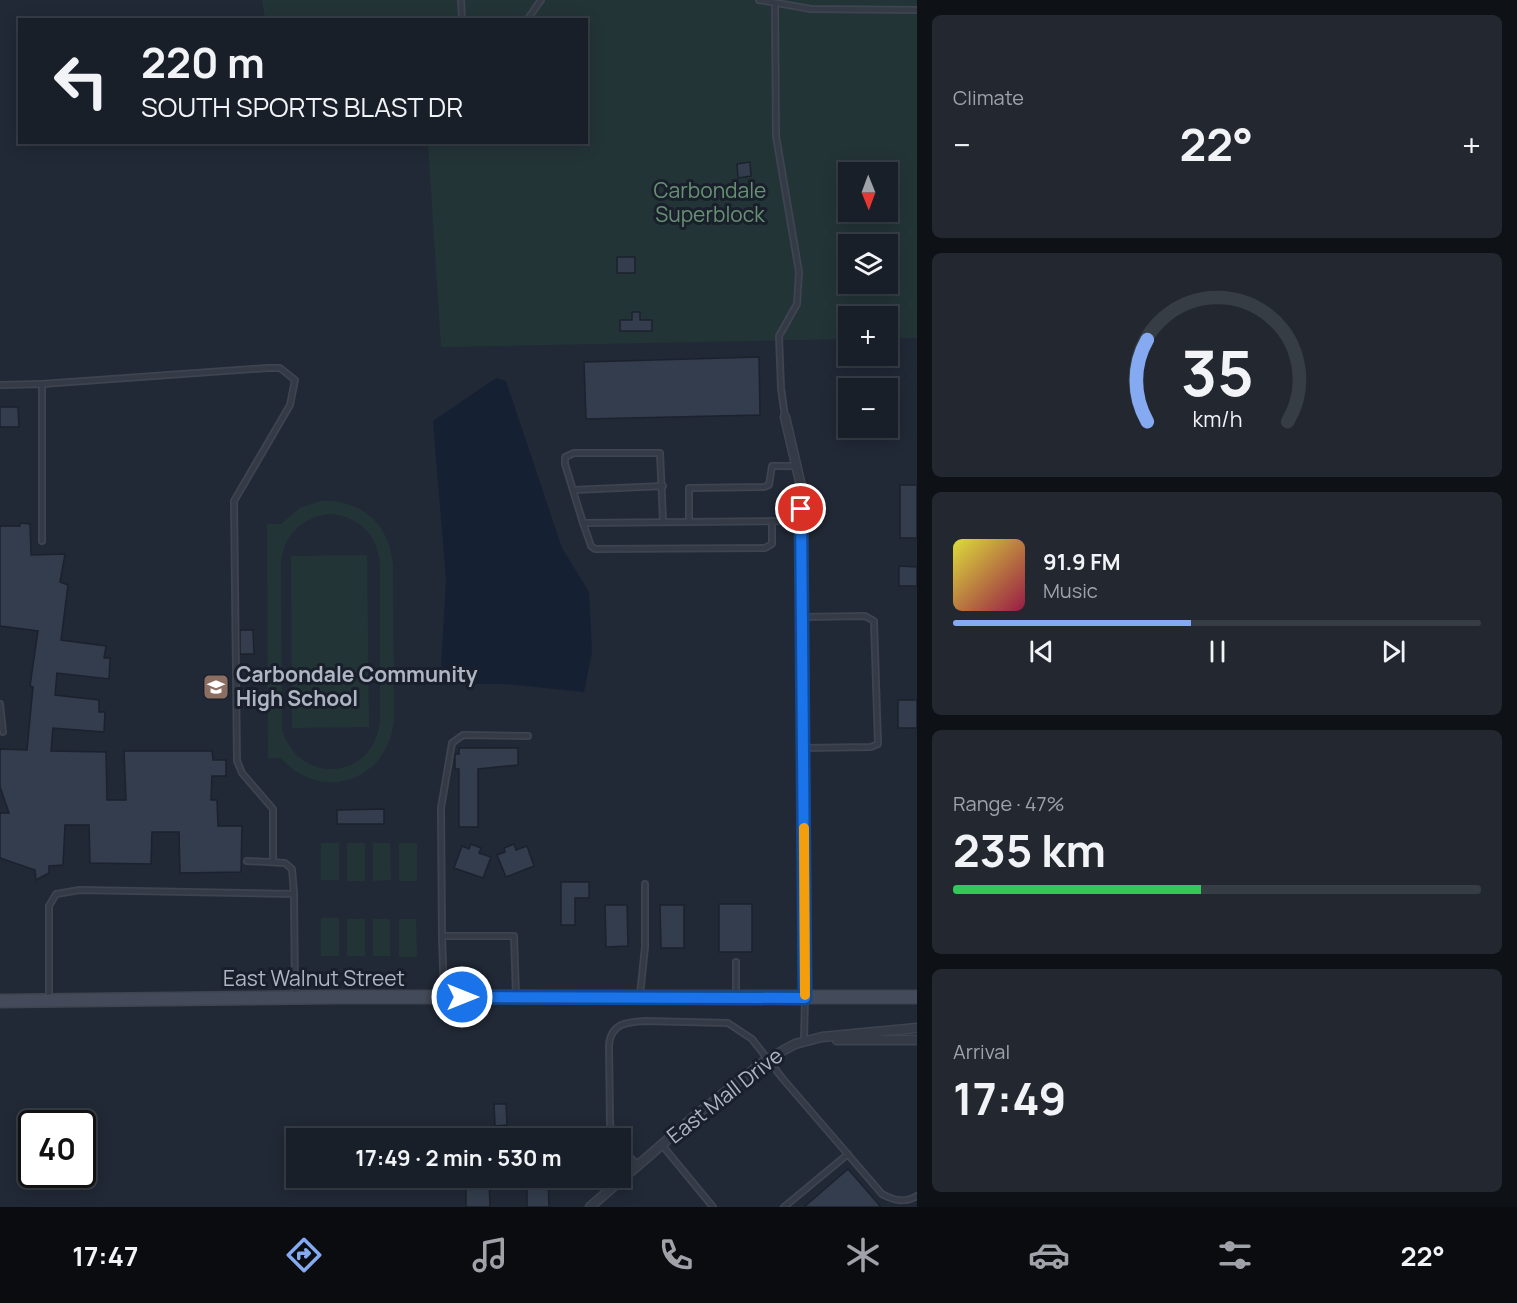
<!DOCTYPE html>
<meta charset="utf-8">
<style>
:root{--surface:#191f28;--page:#222730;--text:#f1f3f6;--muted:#9fa2a8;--line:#373d45;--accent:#85aaf1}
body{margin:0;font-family:Manrope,sans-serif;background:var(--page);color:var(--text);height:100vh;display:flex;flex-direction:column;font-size:22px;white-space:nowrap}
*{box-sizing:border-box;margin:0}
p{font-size:20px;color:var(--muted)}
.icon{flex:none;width:33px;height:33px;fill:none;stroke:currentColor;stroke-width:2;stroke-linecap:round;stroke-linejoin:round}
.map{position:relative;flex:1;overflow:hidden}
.details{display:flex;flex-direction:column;gap:15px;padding:15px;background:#0e1116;width:600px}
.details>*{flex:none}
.guide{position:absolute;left:18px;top:18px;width:570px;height:126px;border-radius:0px;box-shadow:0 3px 15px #0003,0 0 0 2px var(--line);background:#191f28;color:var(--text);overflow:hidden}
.needle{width:39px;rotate:179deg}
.fabs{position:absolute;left:838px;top:162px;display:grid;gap:12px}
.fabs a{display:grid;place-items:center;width:60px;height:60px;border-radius:0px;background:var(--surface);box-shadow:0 3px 15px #0003,0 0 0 2px var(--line);font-size:30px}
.speed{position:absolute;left:18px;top:1110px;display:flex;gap:12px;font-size:30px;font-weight:700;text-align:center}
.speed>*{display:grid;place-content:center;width:78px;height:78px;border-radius:50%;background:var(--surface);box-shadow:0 3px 15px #0003,0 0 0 2px var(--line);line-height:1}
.speed .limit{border:3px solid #111;border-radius:9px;background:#fff;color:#111}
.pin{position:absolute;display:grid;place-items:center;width:51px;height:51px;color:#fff;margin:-26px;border:3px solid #fff;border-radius:50%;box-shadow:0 2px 6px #0007}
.me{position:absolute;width:66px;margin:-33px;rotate:90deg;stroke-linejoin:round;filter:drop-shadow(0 0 4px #0008)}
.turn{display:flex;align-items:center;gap:21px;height:126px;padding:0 24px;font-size:27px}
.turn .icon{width:78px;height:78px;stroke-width:2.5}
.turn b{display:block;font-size:42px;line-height:51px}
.big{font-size:45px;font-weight:700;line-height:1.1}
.details .widget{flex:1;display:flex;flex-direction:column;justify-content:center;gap:9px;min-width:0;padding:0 21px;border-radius:9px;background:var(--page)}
.details .dial{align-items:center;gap:0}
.dial svg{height:156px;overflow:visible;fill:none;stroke:var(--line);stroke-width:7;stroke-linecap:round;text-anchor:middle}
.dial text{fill:var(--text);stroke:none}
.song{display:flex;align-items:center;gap:18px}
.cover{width:72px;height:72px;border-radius:9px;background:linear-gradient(135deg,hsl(60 70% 55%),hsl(340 70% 35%))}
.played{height:6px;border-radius:3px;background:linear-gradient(90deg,var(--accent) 45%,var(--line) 45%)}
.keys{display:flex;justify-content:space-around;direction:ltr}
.heat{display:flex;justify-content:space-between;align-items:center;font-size:33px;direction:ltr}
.charge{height:9px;border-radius:4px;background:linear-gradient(90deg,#34c759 47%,var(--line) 0)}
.trip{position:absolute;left:286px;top:1128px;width:345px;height:60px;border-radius:0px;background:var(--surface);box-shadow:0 3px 15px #0003,0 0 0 2px var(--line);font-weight:700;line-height:60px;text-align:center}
.tabs{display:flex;height:96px;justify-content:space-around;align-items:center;background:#0a0c10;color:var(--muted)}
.tabs .icon{width:42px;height:42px}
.tabs .selected{color:var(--accent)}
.tabs b{font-size:27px;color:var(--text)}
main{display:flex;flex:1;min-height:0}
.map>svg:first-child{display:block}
</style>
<main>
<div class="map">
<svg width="917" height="1207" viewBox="0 0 917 1207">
<rect width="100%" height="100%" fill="#212936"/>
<g fill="#233437" fill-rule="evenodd">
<path d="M262,0H917V338H888V316H849V339L441,347L428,143L586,142V20L265,19ZM849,172H888V212H849ZM849,244H888V284H849Z"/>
<path d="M321,501C361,499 390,524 393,565L394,721C387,781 322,804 281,758H268L267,524H281L300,508ZM331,514C360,517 378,536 380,564V722C373,781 298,786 282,729L281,562C284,534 303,516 331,514Z"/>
<path d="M367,555L369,727L292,728L291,556Z"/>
<rect x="321" y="843" width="18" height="37"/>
<rect x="347" y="843" width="18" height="38"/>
<path d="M373,843H390L391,880L373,881Z"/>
<rect x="399" y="843" width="18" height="38"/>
<rect x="321" y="918" width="18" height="38"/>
<rect x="347" y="919" width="18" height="37"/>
<rect x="373" y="919" width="17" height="37"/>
<path d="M399,919H416L417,957H399Z"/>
</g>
<path fill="#152032" d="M496,378L506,381L562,548L589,592L592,652L584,692L505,684H454L441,665L446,581L433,421Z"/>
<g fill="#333d4d" stroke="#1c222d" stroke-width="1.5">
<path d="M750,162L751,176L738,178L737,164Z"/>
<rect x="617" y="257" width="18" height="16"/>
<path d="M632,312H640V320H652V331H620V320H632Z"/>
<path d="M759,357L760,415L586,419L584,362Z"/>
<path d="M0,407H18L19,427H0Z"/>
<rect x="900" y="485" width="17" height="53"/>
<path d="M20,523L30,524L31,555L65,554L60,582L68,585L61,640L106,646L104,658H110L109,679L57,673L55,695L99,700V712H105L104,732L53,728L51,751L106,752L107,800H126L124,751H212L213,760H226V776H212L211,800H217L218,826H242L241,872L180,873L179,832H152L151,864L90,863L89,825H65L63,865L49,866V873L36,880L35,870L0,858V813H9L0,787V749L27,750L33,687L30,686L38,631L0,626V526H20Z"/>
<path d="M899,566L917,567V586H899Z"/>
<path d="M240,630H253L254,654H240Z"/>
<rect x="898" y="700" width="19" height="28"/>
<path d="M459,748H518V765L478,769V827H459V769H455V754H459Z"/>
<path d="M384,809V824H337V810Z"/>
<path d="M471,844L481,848L479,853L491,857L483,878L454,868L462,846L469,849Z"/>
<path d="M514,844L516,850L527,846L534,866L506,877L497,855L505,852L504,848Z"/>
<path d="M561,882H589V898H575V925H561Z"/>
<rect x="719" y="904" width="33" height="48"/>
<path d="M605,905H627L628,946L606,947Z"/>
<path d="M660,905H684V948H661Z"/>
<path d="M494,1104H506L507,1125L495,1126Z"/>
<rect x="433" y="1130" width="23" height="8"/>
<path d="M848,1169L881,1207H804Z"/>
<path d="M527,1178H548L549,1207H527Z"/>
<path d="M466,1181H489L490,1207H466Z"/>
</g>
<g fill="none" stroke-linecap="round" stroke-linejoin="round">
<defs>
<g id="lane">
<path d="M461,0L462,20"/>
<path d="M759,0L811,9L917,10"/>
<path d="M775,4L776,136L799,272L797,304L779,336L781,388L785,417"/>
<path d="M527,20L541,0"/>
<path d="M42,384L268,368H280L295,380L290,405L234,501L237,761L242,773L273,809V861"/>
<path d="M0,385L42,384V541"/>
<path d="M573,490L663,486"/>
<path d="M663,521L660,453H574L565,457V464L583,523L800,521"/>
<path d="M689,521V488L764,487L769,485L772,466H797"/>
<path d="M583,523L591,546L595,549L765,548L772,544V521"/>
<path d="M802,617L865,616L874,621L878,744L871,747L804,748"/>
<path d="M0,704L3,732"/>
<path d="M247,861L285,863L292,869L294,894"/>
<path d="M442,936L441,808L452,743L463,735L528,736"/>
<path d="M640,995L645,947V884"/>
<path d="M736,995V962"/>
<path d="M444,997L442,936H514L516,995"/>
<path d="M49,998V906L56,894L80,890L294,894L295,997"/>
<path d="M804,1040L805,998"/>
<path d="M615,1138L611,1132L610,1122L609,1045C611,1023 627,1022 645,1021L728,1023L752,1039L783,1079L882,1194C895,1201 904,1203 917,1196"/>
<path d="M662,1145L713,1207"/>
<path d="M621,1147L637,1165"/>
<path d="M784,1207L848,1154"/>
</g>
<g id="street">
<path d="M785,417L801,486L805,998"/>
<path d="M837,1040H917"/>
<path d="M590,1207L696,1115L766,1060L795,1044L822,1037L917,1028"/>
</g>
<path id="secondary" d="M0,1001L335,997H917"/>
</defs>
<use href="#lane" stroke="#3e4450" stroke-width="8"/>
<use href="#street" stroke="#3e4450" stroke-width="11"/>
<use href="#secondary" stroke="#3e4450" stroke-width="15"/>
<use href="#lane" stroke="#343b46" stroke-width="4.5"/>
<use href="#street" stroke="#343b46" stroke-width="8"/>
<use href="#secondary" stroke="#434a59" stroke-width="12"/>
</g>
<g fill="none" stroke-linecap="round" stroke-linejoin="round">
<defs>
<path id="route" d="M462,997L805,998L801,509"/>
</defs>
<use href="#route" stroke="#114b97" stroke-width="15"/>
<use href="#route" stroke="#1a73e8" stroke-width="10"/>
<path stroke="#f59e0b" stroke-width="10" d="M804,828L805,995"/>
</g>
<defs>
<symbol id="school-square" viewBox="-11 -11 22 22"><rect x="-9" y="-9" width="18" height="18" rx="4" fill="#8d6e63" stroke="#1a202b"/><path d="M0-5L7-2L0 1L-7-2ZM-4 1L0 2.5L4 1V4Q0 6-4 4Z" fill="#fff"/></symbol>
</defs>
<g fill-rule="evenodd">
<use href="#school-square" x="201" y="672" width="30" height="30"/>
</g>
<g text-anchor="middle" stroke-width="6" stroke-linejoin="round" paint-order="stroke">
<g font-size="21" fill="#689273" stroke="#1a202b">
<text x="710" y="198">Carbondale<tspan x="710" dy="24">Superblock</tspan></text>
</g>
<g font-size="21" font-weight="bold" fill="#afb5c3" stroke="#1a202b" text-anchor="start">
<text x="236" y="682">Carbondale Community<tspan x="236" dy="24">High School</tspan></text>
</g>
<g font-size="21" fill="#afb5c3" stroke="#1a202b">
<text x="314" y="986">East Walnut Street</text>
<text transform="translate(725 1096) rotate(-38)" y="7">East Mall Drive</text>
</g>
</g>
</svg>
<div class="fabs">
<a><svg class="needle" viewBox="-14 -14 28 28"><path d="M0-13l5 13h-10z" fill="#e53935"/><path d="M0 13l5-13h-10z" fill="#9fa2a8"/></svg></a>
<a><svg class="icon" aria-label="layers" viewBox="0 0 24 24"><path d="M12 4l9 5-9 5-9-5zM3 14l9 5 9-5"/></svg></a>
<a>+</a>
<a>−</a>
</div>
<div class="speed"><div class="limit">40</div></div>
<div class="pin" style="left:801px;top:509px;background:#d93025"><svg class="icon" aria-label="arrive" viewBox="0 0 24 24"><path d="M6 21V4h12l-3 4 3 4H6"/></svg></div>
<svg class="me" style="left:462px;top:997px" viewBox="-20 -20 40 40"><circle r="17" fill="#1a73e8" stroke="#fff" stroke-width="3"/><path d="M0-11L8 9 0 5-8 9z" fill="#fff"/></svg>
<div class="trip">17:49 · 2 min · 530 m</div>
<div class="guide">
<div class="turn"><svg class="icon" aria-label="left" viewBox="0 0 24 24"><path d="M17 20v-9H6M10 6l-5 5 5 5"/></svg><div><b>220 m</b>SOUTH SPORTS BLAST DR</div></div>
</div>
</div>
<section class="details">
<div class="widget"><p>Climate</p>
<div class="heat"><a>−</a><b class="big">22°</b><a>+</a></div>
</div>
<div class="widget dial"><svg viewBox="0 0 100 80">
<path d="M14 69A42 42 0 1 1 86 69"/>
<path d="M14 69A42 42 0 0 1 14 27" stroke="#85aaf1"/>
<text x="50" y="56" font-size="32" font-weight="700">35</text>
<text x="50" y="72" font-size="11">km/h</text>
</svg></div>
<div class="widget">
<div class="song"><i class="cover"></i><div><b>91.9 FM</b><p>Music</p></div></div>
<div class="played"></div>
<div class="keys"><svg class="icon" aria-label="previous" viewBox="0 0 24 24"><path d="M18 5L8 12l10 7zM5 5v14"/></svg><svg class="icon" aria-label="pause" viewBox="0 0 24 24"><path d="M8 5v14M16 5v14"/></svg><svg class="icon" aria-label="next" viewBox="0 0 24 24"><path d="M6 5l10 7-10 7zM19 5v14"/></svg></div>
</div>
<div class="widget"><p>Range · 47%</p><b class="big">235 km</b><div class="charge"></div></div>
<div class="widget"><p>Arrival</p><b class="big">17:49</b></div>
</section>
</main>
<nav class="tabs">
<b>17:47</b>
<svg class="icon selected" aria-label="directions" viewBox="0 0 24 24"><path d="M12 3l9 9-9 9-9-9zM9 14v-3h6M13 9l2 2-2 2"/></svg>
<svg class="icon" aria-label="music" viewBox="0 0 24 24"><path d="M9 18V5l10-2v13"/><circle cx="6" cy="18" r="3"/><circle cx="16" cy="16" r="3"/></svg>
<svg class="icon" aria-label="phone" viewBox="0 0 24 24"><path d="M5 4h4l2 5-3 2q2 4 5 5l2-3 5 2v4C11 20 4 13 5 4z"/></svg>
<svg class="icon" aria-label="climate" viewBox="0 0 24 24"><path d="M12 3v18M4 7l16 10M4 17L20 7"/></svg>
<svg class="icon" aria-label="car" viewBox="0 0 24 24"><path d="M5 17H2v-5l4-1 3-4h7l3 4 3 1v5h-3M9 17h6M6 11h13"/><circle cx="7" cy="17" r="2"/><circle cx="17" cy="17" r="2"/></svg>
<svg class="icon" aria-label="filters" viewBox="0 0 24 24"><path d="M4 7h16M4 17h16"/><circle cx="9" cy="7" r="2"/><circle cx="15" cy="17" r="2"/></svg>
<b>22°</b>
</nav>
